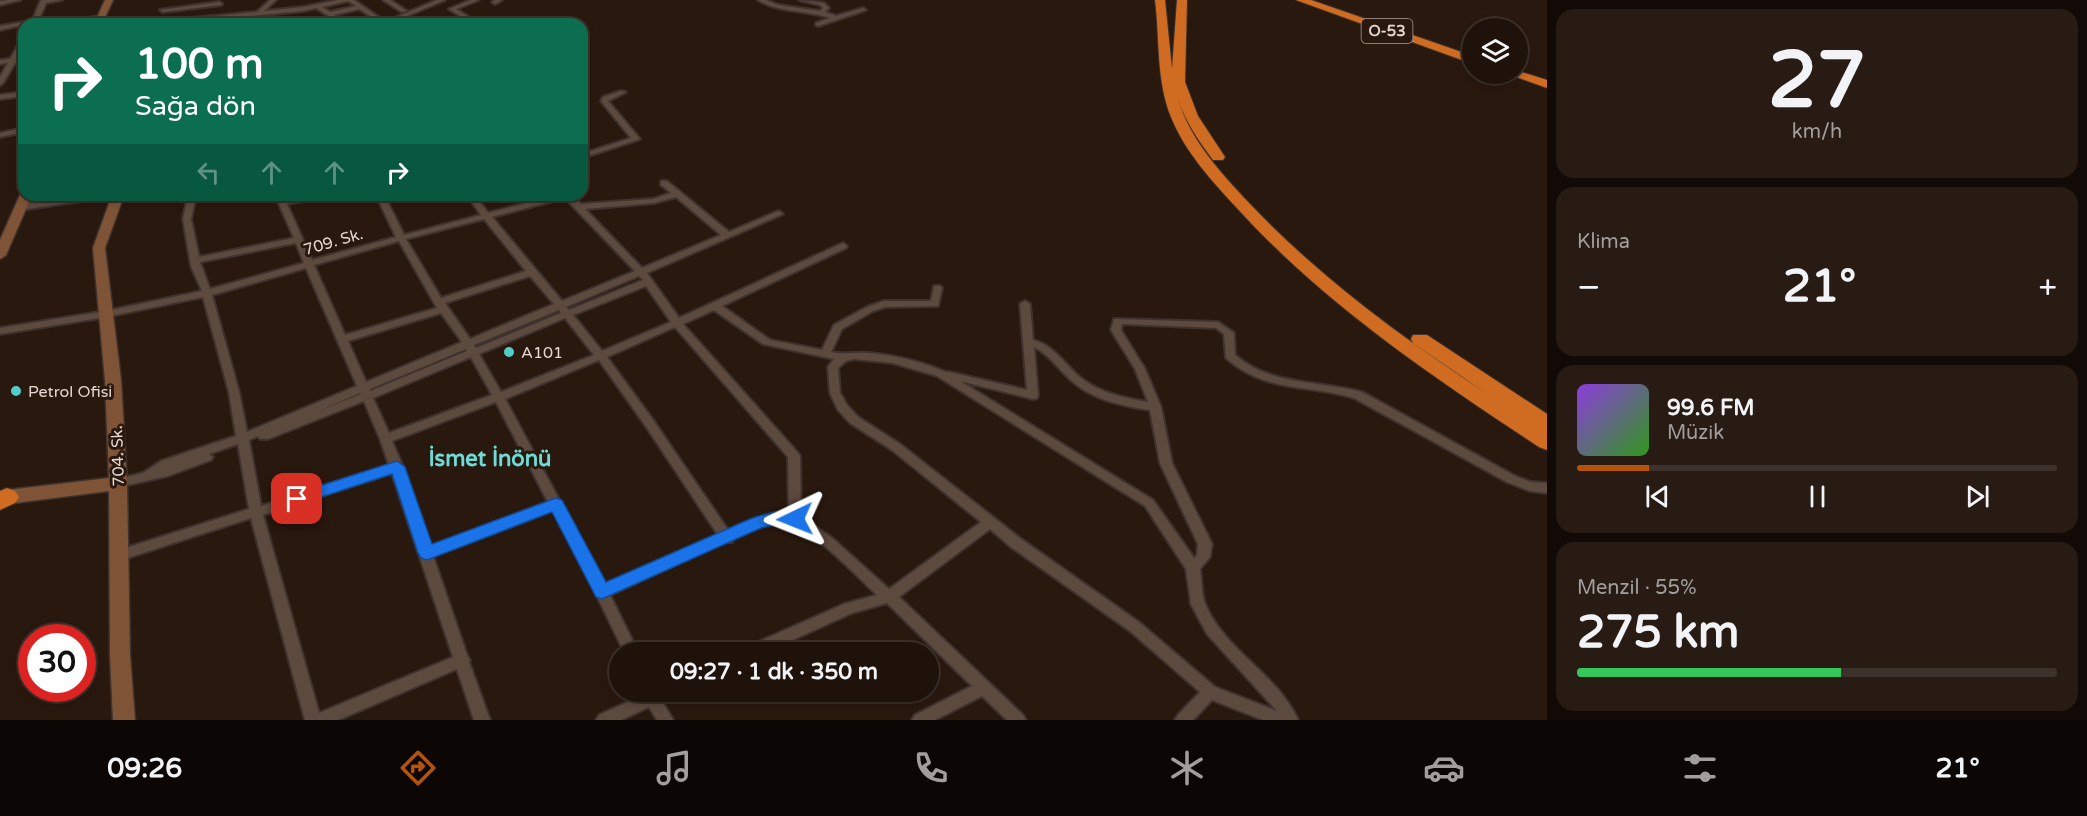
<!DOCTYPE html>
<html lang="tr">
<meta charset="utf-8">
<style>
:root{--surface:#1f120a;--page:#271b13;--text:#f1f3f6;--muted:#a19e9c;--line:#3c322b;--accent:#b45309}
body{margin:0;font-family:"Varela Round",sans-serif;background:var(--page);color:var(--text);height:100vh;display:flex;flex-direction:column;font-size:22px;white-space:nowrap}
*{box-sizing:border-box;margin:0}
p{font-size:20px;color:var(--muted)}
.icon{flex:none;width:33px;height:33px;fill:none;stroke:currentColor;stroke-width:2;stroke-linecap:round;stroke-linejoin:round}
.map{position:relative;flex:1;overflow:hidden}
.sheet{display:flex;flex-direction:column;gap:9px;padding:9px;background:#110a06;width:540px}
.sheet>*{flex:none}
.hud{position:absolute;left:18px;top:18px;width:570px;height:183px;border-radius:18px;box-shadow:0 3px 9px #0003,0 0 0 2px var(--line);background:#0b6e4f;color:#fff;overflow:hidden}
.controls{position:absolute;left:1462px;top:18px;display:grid;gap:12px}
.controls a{display:grid;place-items:center;width:66px;height:66px;border-radius:50%;background:var(--surface);box-shadow:0 3px 9px #0003,0 0 0 2px var(--line);font-size:30px}
.speed{position:absolute;left:18px;top:624px;display:flex;gap:12px;font-size:30px;font-weight:700;text-align:center}
.speed>*{display:grid;place-content:center;width:78px;height:78px;border-radius:50%;background:var(--surface);box-shadow:0 3px 9px #0003,0 0 0 2px var(--line);line-height:1}
.speed .limit{border:9px solid #d22;background:#fff;color:#111}
.pin{position:absolute;display:grid;place-items:center;width:51px;height:51px;color:#fff;margin:-26px;border-radius:12px;box-shadow:0 3px 9px #0006}
.me{position:absolute;width:66px;margin:-33px;rotate:268deg;stroke-linejoin:round;filter:drop-shadow(0 0 4px #0008)}
.turn{display:flex;align-items:center;gap:21px;height:126px;padding:0 18px;font-size:27px}
.turn .icon{width:78px;height:78px;stroke-width:2.5}
.turn b{display:block;font-size:42px;line-height:51px}
.lanes{display:flex;align-items:center;height:57px;padding:0 18px;background:#0003;justify-content:center;gap:30px;direction:ltr}
.lanes .off{opacity:.35}
.big{font-size:45px;font-weight:700;line-height:1.1}
.sheet .tile{flex:1;display:flex;flex-direction:column;justify-content:center;gap:9px;min-width:0;padding:0 21px;border-radius:18px;background:var(--page)}
.sheet .dial{align-items:center;gap:0}
.dial b{font-size:78px;line-height:1}
.song{display:flex;align-items:center;gap:18px}
.cover{width:72px;height:72px;border-radius:9px;background:linear-gradient(135deg,hsl(270 70% 55%),hsl(110 70% 35%))}
.played{height:6px;border-radius:3px;background:linear-gradient(90deg,var(--accent) 15%,var(--line) 15%)}
.keys{display:flex;justify-content:space-around;direction:ltr}
.heat{display:flex;justify-content:space-between;align-items:center;font-size:33px;direction:ltr}
.charge{height:9px;border-radius:4px;background:linear-gradient(90deg,#34c759 55%,var(--line) 0)}
.trip{position:absolute;left:609px;top:642px;width:330px;height:60px;border-radius:30px;background:var(--surface);box-shadow:0 3px 9px #0003,0 0 0 2px var(--line);font-weight:700;line-height:60px;text-align:center}
.tab-bar{display:flex;height:96px;justify-content:space-around;align-items:center;background:#0c0704;color:var(--muted)}
.tab-bar .icon{width:42px;height:42px}
.tab-bar .active{color:var(--accent)}
.tab-bar b{font-size:27px;color:var(--text)}
main{display:flex;flex:1;min-height:0}
.map>svg:first-child{display:block}
</style>
<main>
<div class="map">
<svg width="1547" height="720" viewBox="0 0 1547 720">
<rect width="100%" height="100%" fill="#29180e"/>
<g fill="none" stroke-linecap="round" stroke-linejoin="round">
<defs>
<g id="street">
<path d="M8,0H20L0,5V1Z"/>
<path d="M41,0H62L46,3L37,24H31Z"/>
<path d="M270,0H276L264,11L303,7L338,0H354L380,18L375,19L359,9L334,15L348,24H341L316,8L303,11L167,24H146L149,22L257,12ZM348,1L356,6L330,12L322,7Z"/>
<path d="M383,0H390L407,11L402,12Z"/>
<path d="M437,0H445L388,24H380Z"/>
<path d="M471,0H479L456,9L475,21L476,22L473,24L449,9Z"/>
<path d="M495,0H502L495,4L492,2Z"/>
<path d="M758,0H766L778,5L820,11L823,8L820,5L799,0L824,3L829,8L825,12L836,16L863,8L866,10L818,26L816,25V23L830,18C807,10 780,13 758,0Z"/>
<path d="M219,2L222,4L221,5L163,12L160,10Z"/>
<path d="M100,16L103,18L102,19L70,24H55Z"/>
<path d="M24,22L27,24L0,30V26Z"/>
<path d="M24,38V45L17,59L24,58V62L15,63L3,83L0,85V77L8,63L0,64V60L10,59L21,40Z"/>
<path d="M621,91L626,92L608,101L640,139L582,158V154L631,138L601,101L603,97Z"/>
<path d="M24,92V96L0,99V95Z"/>
<path d="M24,128V132L0,137V133Z"/>
<path d="M661,181H667L729,232L776,212L779,211L783,214L647,273L679,318L843,243L847,246L846,248L722,306L770,340L822,350L834,325L867,307L884,301H931L934,286H940L942,288L938,306L885,307L873,311L842,329L831,352C844,355 856,352 869,353C895,355 922,362 946,372H949L1027,390L1020,304L1025,301L1030,304L1033,340C1055,346 1065,365 1081,378C1100,393 1124,398 1148,402L1135,369L1111,330L1114,319L1218,322L1234,333L1235,355C1271,386 1318,380 1362,392L1515,476L1531,482L1547,483V493L1530,491L1507,482L1354,398C1308,384 1265,393 1226,358L1224,334L1216,328L1122,324L1121,330L1145,369L1161,407L1172,463L1212,544L1210,557L1200,569C1202,581 1201,595 1206,606C1226,651 1278,675 1298,720H1263L1212,700L1193,720H1175L1178,715L1200,692L1130,631L1011,547L990,529L899,597L1023,715L1026,720H1007L982,696L935,720H912L915,715L972,686L887,603L852,613L766,652H745L747,647L844,604L877,595C860,579 810,527 791,524C771,519 750,531 733,539L732,542H725L610,595L638,652H624L596,594L553,510L433,556L467,655L470,660L469,662L490,720H474L457,669L338,720H305L251,518L118,561L113,560L111,556L113,552L249,509L238,444L209,454L213,457L211,460L168,476L118,487L114,486L112,483L114,480L143,473L161,461L236,436L229,392L203,297L106,317L0,334V328L106,311L202,291L191,266L183,219L188,195H196L191,219L199,257L294,238L275,195H283L285,200L310,195H327L323,197L287,204L312,260L396,237L376,195H384L404,235L481,215L467,195H475L488,213L557,195H572L581,204L653,199L671,193L661,185ZM676,197L721,235L642,268L585,209L654,203ZM565,198L635,271L562,301L492,217ZM484,219L526,271L441,298L406,239ZM399,241L437,308L345,335L314,265ZM296,243L304,263L210,289L200,262ZM306,268L357,386L247,432L239,392L212,295ZM530,276L554,304L470,339L445,303ZM639,276L643,280L569,310L566,307ZM646,286L671,322L602,351L573,315ZM559,310L561,313L476,348L474,345ZM714,310L763,344L834,359L828,367L830,393L838,410L850,423L892,450L981,522L889,589L832,538L801,517L800,456L798,453L683,324ZM441,313L462,342L366,382L348,341ZM565,318L594,355L501,392L479,354ZM675,327L788,457L789,514L756,518L728,530L653,420L607,357ZM1034,347C1050,355 1059,370 1072,381C1093,400 1123,406 1150,410L1160,463L1198,544L1197,555L1194,558L1153,500L960,381L1033,399L1037,398L1038,395ZM466,349L467,351L370,391V389ZM471,357L492,395L389,433L373,398ZM854,359L893,363L937,376L1145,506L1186,569L1191,604L1207,634L1277,711L1215,687L1140,623L1021,539L900,444L858,417L847,405L840,393L838,368L846,361ZM599,360L645,425L718,535L605,585L505,399ZM360,393L361,394L314,413ZM364,401L380,439L389,465L261,506L249,440L258,436L260,439H268ZM496,402L548,502L429,547L402,469L403,467L392,441ZM392,473L453,657L319,713L263,515Z"/>
<path d="M91,195H113L109,197L21,210L17,207L21,204Z"/>
<path d="M641,692H673L671,697L662,701L673,720H657L649,707L621,720H596L599,715L643,695Z"/>
</g>
<g id="secondary">
<path d="M105,0H113L102,24H94Z"/>
<path d="M24,192V195H32L6,255L0,259V240L20,195Z"/>
<path d="M112,195H124L105,248L121,380L127,483L130,655L135,720H113L110,655L109,491L7,504L0,500L1,492L7,490L109,478L105,380L93,248Z"/>
</g>
<g id="highway">
<path d="M1155,0H1165L1172,69L1177,0H1187L1185,82L1198,116L1225,157L1223,160H1213C1199,141 1185,121 1178,99C1190,140 1220,172 1249,203C1319,277 1401,337 1486,393L1413,343L1411,339L1413,335H1427L1547,414V450L1539,447C1432,376 1324,304 1237,208C1212,181 1185,152 1171,117C1156,80 1160,39 1155,0Z"/>
<path d="M1296,0H1311L1473,56V64Z"/>
<path d="M1518,71L1547,80V88L1508,74Z"/>
<path d="M7,488L15,491L19,497L15,503L0,510V491Z"/>
</g>
</defs>
<use href="#street" stroke="#3f322e" stroke-width="4"/>
<use href="#secondary" stroke="#3f322e" stroke-width="3"/>
<use href="#highway" stroke="#3f322e" stroke-width="2"/>
<use href="#street" fill="#5d4a3f" fill-rule="evenodd"/>
<use href="#secondary" fill="#7f5436" fill-rule="evenodd"/>
<use href="#highway" fill="#cf6c22" fill-rule="evenodd"/>
</g>
<path fill="#1a73e8" stroke="#114b97" stroke-width="1.5" d="M397,461L405,467L432,544L556,498L562,500L606,582L750,519C764,514 795,504 804,519L795,526L775,525L761,528L602,599L596,597L552,512L427,560L421,558L418,553L392,474L297,505L288,499L291,495Z"/>
<g fill="#53cdca" stroke="#29180e" stroke-width="2">
<circle cx="509" cy="352" r="6"/>
<circle cx="16" cy="391" r="6"/>
</g>
<g text-anchor="middle" stroke-width="6" stroke-linejoin="round" paint-order="stroke">
<rect fill="#29180e" stroke="#aa9d96" stroke-width="1.5" x="1361.5" y="19" width="51" height="24" rx="4.5"/>
<g font-size="15" font-weight="bold" fill="#e2d6d0">
<text x="1387" y="36">O-53</text>
</g>
<g font-size="16" fill="#e2d6d0" stroke="#29180e">
<text transform="translate(333 241) rotate(-16)" y="6">709. Sk.</text>
<text transform="translate(117 456) rotate(-92)" y="6">704. Sk.</text>
</g>
<g font-size="16" fill="#e2d6d0" stroke="#29180e" text-anchor="start">
<text x="521" y="358">A101</text>
<text x="28" y="397">Petrol Ofisi</text>
</g>
<g font-size="22" font-weight="bold" fill="#6fdbd7" stroke="#29180e">
<text x="490" y="466">İsmet İnönü</text>
</g>
</g>
</svg>
<div class="controls">
<a><svg class="icon" aria-label="layers" viewBox="0 0 24 24"><path d="M12 4l9 5-9 5-9-5zM3 14l9 5 9-5"/></svg></a>
</div>
<div class="speed"><div class="limit">30</div></div>
<div class="pin" style="left:297px;top:499px;background:#d93025"><svg class="icon" aria-label="arrive" viewBox="0 0 24 24"><path d="M6 21V4h12l-3 4 3 4H6"/></svg></div>
<svg class="me" style="left:795px;top:519px" viewBox="-20 -20 40 40"><path d="M0-17L14 15 0 8-14 15z" fill="#1a73e8" stroke="#fff" stroke-width="4"/></svg>
<div class="trip">09:27 · 1 dk · 350 m</div>
<div class="hud">
<div class="turn"><svg class="icon" aria-label="right" viewBox="0 0 24 24"><path d="M7 20v-9h11M14 6l5 5-5 5"/></svg><div><b>100 m</b>Sağa dön</div></div>
<div class="lanes"><svg class="icon off" aria-label="left" viewBox="0 0 24 24"><path d="M17 20v-9H6M10 6l-5 5 5 5"/></svg><svg class="icon off" aria-label="ahead" viewBox="0 0 24 24"><path d="M12 20V5M6 11l6-6 6 6"/></svg><svg class="icon off" aria-label="ahead" viewBox="0 0 24 24"><path d="M12 20V5M6 11l6-6 6 6"/></svg><svg class="icon" aria-label="right" viewBox="0 0 24 24"><path d="M7 20v-9h11M14 6l5 5-5 5"/></svg></div>
</div>
</div>
<section class="sheet">
<div class="tile dial"><b>27</b><p>km/h</p></div>
<div class="tile"><p>Klima</p>
<div class="heat"><a>−</a><b class="big">21°</b><a>+</a></div>
</div>
<div class="tile">
<div class="song"><i class="cover"></i><div><b>99.6 FM</b><p>Müzik</p></div></div>
<div class="played"></div>
<div class="keys"><svg class="icon" aria-label="previous" viewBox="0 0 24 24"><path d="M18 5L8 12l10 7zM5 5v14"/></svg><svg class="icon" aria-label="pause" viewBox="0 0 24 24"><path d="M8 5v14M16 5v14"/></svg><svg class="icon" aria-label="next" viewBox="0 0 24 24"><path d="M6 5l10 7-10 7zM19 5v14"/></svg></div>
</div>
<div class="tile"><p>Menzil · 55%</p><b class="big">275 km</b><div class="charge"></div></div>
</section>
</main>
<nav class="tab-bar">
<b>09:26</b>
<svg class="icon active" aria-label="directions" viewBox="0 0 24 24"><path d="M12 3l9 9-9 9-9-9zM9 14v-3h6M13 9l2 2-2 2"/></svg>
<svg class="icon" aria-label="music" viewBox="0 0 24 24"><path d="M9 18V5l10-2v13"/><circle cx="6" cy="18" r="3"/><circle cx="16" cy="16" r="3"/></svg>
<svg class="icon" aria-label="phone" viewBox="0 0 24 24"><path d="M5 4h4l2 5-3 2q2 4 5 5l2-3 5 2v4C11 20 4 13 5 4z"/></svg>
<svg class="icon" aria-label="climate" viewBox="0 0 24 24"><path d="M12 3v18M4 7l16 10M4 17L20 7"/></svg>
<svg class="icon" aria-label="car" viewBox="0 0 24 24"><path d="M5 17H2v-5l4-1 3-4h7l3 4 3 1v5h-3M9 17h6M6 11h13"/><circle cx="7" cy="17" r="2"/><circle cx="17" cy="17" r="2"/></svg>
<svg class="icon" aria-label="filters" viewBox="0 0 24 24"><path d="M4 7h16M4 17h16"/><circle cx="9" cy="7" r="2"/><circle cx="15" cy="17" r="2"/></svg>
<b>21°</b>
</nav>
